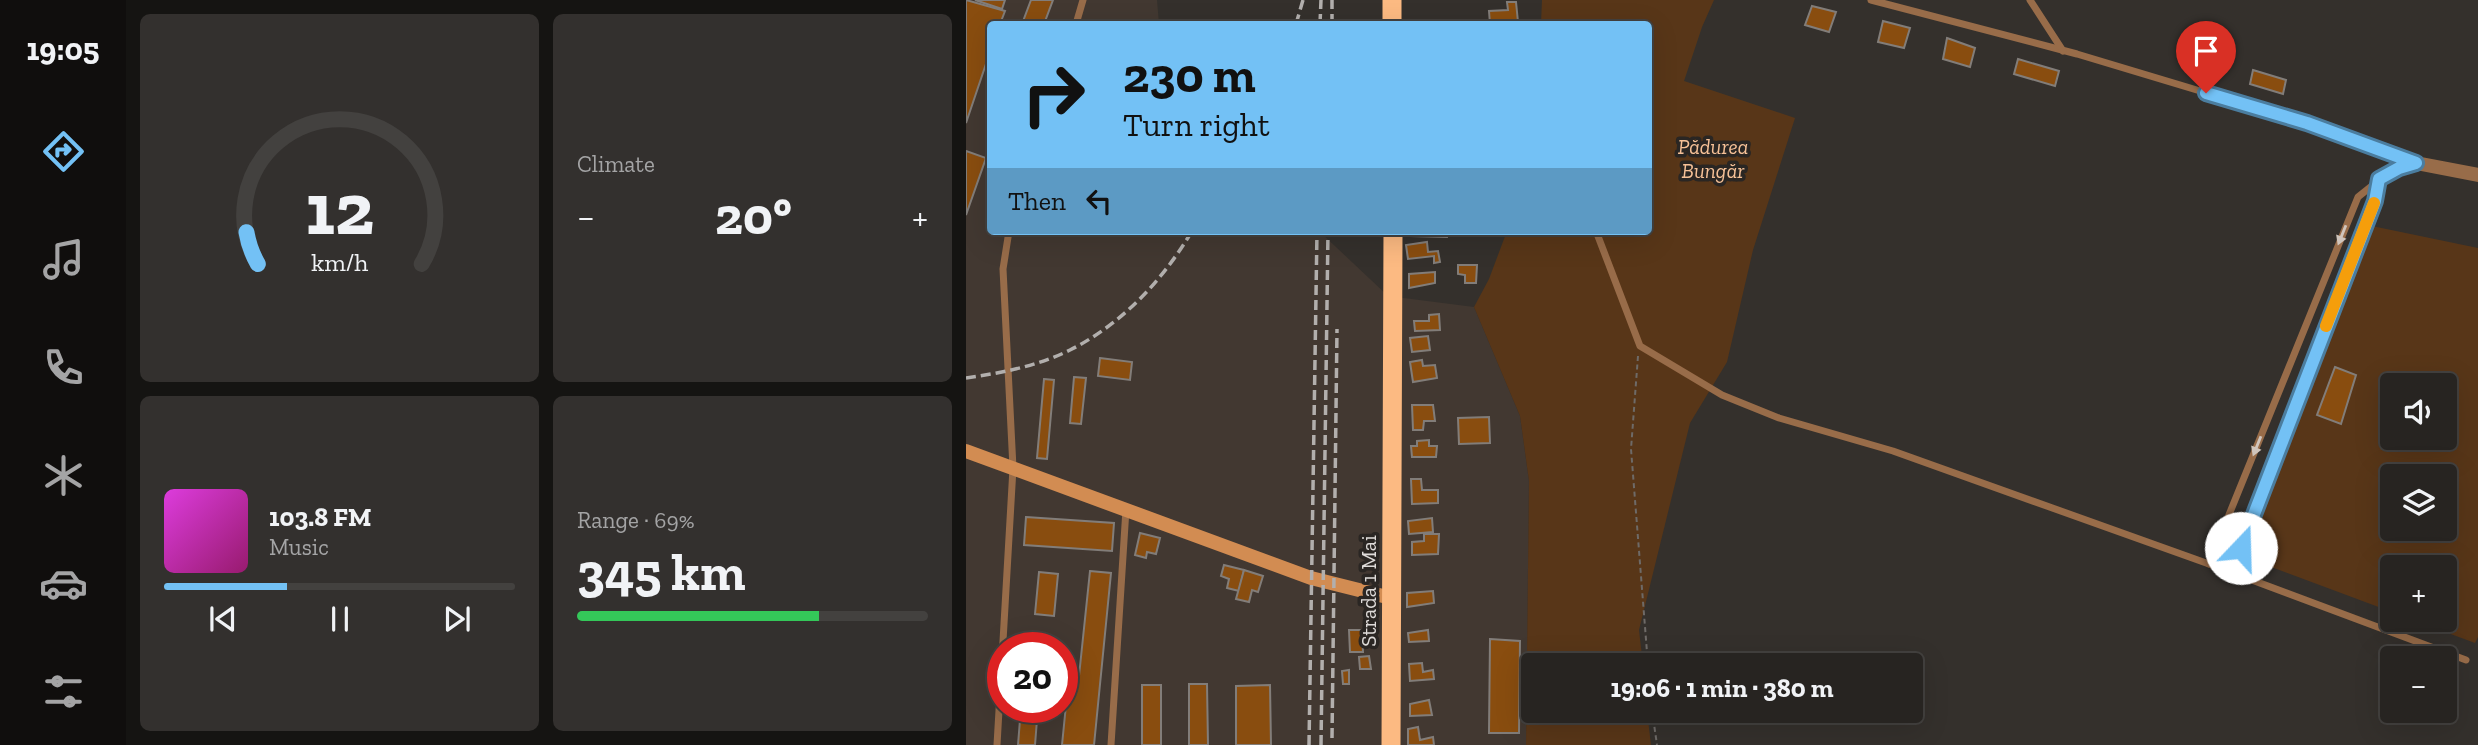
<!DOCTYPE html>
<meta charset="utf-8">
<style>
:root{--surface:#272421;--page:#33302e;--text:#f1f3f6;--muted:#a4a4a5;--line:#43413f;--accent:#73c1f5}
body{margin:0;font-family:"Zilla Slab",serif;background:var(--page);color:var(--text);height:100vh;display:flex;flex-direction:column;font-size:26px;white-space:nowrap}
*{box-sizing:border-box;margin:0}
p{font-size:23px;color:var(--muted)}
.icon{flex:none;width:38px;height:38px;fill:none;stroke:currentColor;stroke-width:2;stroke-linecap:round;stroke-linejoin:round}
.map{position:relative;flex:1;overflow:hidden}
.side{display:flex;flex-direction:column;gap:14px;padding:14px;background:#151412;width:840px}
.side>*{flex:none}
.banner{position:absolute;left:21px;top:21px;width:665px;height:214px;border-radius:7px;box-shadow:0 7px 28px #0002,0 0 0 2px var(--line);background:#73c1f5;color:#111;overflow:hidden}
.buttons{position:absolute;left:1414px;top:373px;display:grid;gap:14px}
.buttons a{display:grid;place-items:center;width:77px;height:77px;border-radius:7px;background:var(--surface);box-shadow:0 7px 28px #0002,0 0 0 2px var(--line);font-size:35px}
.speed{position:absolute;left:21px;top:632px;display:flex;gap:14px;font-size:35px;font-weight:700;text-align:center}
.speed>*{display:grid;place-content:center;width:91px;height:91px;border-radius:50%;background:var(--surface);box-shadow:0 7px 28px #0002,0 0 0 2px var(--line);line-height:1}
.speed .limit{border:10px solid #d22;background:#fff;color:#111}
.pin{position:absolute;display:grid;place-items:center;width:60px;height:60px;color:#fff;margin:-72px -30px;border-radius:50% 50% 50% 0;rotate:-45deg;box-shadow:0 0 7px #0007}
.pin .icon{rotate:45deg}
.me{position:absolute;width:77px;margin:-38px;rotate:21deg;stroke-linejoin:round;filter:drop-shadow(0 0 5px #0008)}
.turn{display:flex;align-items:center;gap:24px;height:147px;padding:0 21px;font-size:32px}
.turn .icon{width:91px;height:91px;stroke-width:2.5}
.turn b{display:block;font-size:49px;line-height:60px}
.then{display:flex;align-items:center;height:66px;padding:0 21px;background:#0003;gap:14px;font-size:26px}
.big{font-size:52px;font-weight:700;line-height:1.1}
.side .card{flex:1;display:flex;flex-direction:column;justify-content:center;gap:10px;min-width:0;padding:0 24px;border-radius:10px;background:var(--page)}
.side .dial{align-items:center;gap:0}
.dial svg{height:182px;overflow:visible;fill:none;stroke:var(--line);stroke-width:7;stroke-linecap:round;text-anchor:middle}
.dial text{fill:var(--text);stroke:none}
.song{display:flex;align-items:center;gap:21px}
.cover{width:84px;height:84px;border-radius:10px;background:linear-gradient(135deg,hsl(300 70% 55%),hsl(320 70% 35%))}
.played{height:7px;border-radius:4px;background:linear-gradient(90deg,var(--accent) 35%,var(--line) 35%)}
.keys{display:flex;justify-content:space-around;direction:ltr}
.heat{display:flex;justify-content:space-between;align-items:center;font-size:38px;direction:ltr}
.charge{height:10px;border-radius:5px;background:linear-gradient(90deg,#34c759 69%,var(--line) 0)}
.side .tiles{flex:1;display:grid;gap:14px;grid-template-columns:repeat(2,1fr)}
.trip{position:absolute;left:555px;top:653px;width:402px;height:70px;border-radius:7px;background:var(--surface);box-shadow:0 7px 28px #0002,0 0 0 2px var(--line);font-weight:700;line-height:70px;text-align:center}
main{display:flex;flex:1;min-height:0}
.tab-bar{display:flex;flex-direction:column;width:126px;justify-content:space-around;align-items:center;background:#100e0d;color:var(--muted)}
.tab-bar .icon{width:49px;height:49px}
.tab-bar .on{color:var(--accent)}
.tab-bar b{font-size:32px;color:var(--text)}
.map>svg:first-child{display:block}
</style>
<main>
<nav class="tab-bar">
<b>19:05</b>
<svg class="icon on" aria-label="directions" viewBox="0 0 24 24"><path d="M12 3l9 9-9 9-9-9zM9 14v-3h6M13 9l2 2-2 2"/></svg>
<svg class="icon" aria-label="music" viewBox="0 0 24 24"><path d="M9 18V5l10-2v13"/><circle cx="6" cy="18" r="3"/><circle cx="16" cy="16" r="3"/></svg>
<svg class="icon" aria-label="phone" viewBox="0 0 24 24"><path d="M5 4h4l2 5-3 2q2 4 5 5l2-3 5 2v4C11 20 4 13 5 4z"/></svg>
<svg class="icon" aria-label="climate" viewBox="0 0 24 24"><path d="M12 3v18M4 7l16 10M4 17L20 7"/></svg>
<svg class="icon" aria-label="car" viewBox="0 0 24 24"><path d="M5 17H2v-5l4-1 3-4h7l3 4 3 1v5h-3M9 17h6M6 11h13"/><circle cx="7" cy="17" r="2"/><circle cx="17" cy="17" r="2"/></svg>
<svg class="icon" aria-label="filters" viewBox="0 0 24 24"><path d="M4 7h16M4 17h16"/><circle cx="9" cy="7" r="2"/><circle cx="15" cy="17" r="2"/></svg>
</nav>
<section class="side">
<div class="tiles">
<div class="card dial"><svg viewBox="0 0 100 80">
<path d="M14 69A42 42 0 1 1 86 69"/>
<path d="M14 69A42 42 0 0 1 9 55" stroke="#73c1f5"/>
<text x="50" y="56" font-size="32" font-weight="700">12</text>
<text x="50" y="72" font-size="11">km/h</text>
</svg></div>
<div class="card"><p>Climate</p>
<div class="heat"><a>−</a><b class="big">20°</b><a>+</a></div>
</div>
<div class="card">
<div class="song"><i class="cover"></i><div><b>103.8 FM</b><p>Music</p></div></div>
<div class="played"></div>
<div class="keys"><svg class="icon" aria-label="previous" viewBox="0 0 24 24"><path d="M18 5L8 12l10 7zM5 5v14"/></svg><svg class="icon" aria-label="pause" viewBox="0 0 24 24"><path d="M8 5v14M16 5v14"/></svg><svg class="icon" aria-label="next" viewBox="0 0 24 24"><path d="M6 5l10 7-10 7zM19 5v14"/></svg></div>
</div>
<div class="card"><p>Range · 69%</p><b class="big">345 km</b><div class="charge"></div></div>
</div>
</section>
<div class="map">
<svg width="1512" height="745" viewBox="0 0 1512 745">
<rect width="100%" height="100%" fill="#34302c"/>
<path fill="#423831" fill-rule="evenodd" d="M0,0H191L193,24H24V231H353L422,296L508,307L554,416L563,481L560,745H0ZM37,648H96V707H37Z"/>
<g fill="#583618" fill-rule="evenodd">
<path d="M576,0H748L736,27L718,81L829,118L787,250L761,362L724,423L673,630L677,665H567V710L681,711L685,745H560L563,481L554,416L508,307L523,279L541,231H682V24H575Z"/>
<path d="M1406,226L1512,248V637L1509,643L1447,620H1479V567H1426V612L1273,555ZM1426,385H1479V438H1426ZM1426,476H1479V528H1426Z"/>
</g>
<g fill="#894d0f" stroke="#827d79" stroke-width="2">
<path d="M0,0L39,11L34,24H24V52L0,123Z"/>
<path d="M9,0H39L36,9Z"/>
<path d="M65,0H87L78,24H56Z"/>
<path d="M541,2H550L552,22L524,24L523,11L542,10Z"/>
<path d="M846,6L870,12L863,32L839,25Z"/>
<path d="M917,21L944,28L938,48L912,42Z"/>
<path d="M981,38L1009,48L1004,67L977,59Z"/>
<path d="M1052,59L1093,71L1089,86L1048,74Z"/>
<path d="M1287,70L1320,80L1317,94L1284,84Z"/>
<path d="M0,151L20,158L0,215Z"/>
<path d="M446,231H482L481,237L445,236Z"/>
<path d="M461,242L462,252L472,251L474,262L468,263V256L442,259L440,245Z"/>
<path d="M492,265H511L510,283H499V275L492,274Z"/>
<path d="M469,272V283L443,288V274Z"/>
<path d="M473,314L474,330L449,331L448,321H463V315Z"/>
<path d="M462,336L464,350L446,352L444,338Z"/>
<path d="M134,358L166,362L164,380L132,376Z"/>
<path d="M456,360L457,366L469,365L471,378L447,382L444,362Z"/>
<path d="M1369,367L1390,375L1375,424L1351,415Z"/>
<path d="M108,377L120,378L115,424L104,423Z"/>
<path d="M78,379L88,380L81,459L71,458Z"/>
<path d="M446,405H467L469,421H458L457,430H447Z"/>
<path d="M523,417L524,443L493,444L492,418Z"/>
<path d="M463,440V446H471L470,457H446L445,446H451V441Z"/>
<path d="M445,479H455L456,490H472V503L446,504Z"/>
<path d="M60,517L148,523L146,551L58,545Z"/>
<path d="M466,518L467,532L443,534L442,521Z"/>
<path d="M174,533L194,538L190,554L181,552L180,558L169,555Z"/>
<path d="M458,534H473L472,554L446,555V542L458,541Z"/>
<path d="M258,565L278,570L273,591L261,588L263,579L255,576Z"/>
<path d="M278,570L297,576L292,592L286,590L283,602L270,599Z"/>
<path d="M124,571L145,573L128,745H96L103,675L113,676Z"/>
<path d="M73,572L92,574L88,616L69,614Z"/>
<path d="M467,591L468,603L441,607V593Z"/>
<path d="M383,630H396L397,652H384Z"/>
<path d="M462,630L463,641L443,642L442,633Z"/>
<path d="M524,639L554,641L553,733H523Z"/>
<path d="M403,656L405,669H394L393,657Z"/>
<path d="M456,663L457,672L467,670L468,679L444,681L443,664Z"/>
<path d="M383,670V684H377L376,671Z"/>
<path d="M223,684H241L242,745H223Z"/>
<rect x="176" y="685" width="19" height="60"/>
<path d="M304,685L305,745H270V686Z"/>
<path d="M463,700L466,715L444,716V704Z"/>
<path d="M55,707H72L69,745H52Z"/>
<path d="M452,727L454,740L467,737L468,745H442V729Z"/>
</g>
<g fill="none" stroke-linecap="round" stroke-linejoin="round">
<g stroke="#6e6a67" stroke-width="2" stroke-dasharray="5 3.5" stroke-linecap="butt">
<path d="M672,356L665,449L682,665"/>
<path d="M686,710L691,745"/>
</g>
<g stroke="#986c49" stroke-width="7">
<path d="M905,0L1111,54L1341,123L1450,163"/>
<path d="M1064,0L1097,51"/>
<path d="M110,24L117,0"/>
<path d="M630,231L674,346L756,395L813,418L927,451L1243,564L1500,660"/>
<path d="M1243,564L1392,197L1422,173L1450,163"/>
<path d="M1265,572L1409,201L1413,180"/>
<path d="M31,745L47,468L37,269L43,231"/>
<path d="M145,745L160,509"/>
</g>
<path stroke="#986c49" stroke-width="14" d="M1450,163L1512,175"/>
<path stroke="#d28c52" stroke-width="14" d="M0,451L345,578L425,598"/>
<g stroke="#fcba82" stroke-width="19">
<path d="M426,0V24"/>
<path d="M425,745L427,231"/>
</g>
<g stroke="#b2afad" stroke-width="3.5" stroke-dasharray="10 5" stroke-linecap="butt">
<path d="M330,24L337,0"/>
<path d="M354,24L355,0"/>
<path d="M366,24V0"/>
<path d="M0,378C35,373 72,366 104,350C156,324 197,280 226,231"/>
<path d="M366,738L371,329"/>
<path d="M343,745L351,231"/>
<path d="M355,745L362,231"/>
</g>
</g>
<defs><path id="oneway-solid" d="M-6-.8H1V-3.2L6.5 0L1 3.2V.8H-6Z" transform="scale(1.75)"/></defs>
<g fill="#d0c5bc">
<use href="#oneway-solid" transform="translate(1376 235) rotate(112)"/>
<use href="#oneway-solid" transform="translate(1291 446) rotate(112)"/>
</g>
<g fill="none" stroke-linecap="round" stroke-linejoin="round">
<defs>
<path id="route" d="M1240,93L1341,123L1450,163L1433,168L1413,179L1409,201L1275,548"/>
</defs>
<use href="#route" stroke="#4b7d9f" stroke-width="18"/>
<use href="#route" stroke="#73c1f5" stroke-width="12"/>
<path stroke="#f59e0b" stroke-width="12" d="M1360,326L1408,203"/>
</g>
<g text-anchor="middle" stroke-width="7" stroke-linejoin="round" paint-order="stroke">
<g font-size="21" font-style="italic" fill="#f6c197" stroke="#2a2623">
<text x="747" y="154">Pădurea<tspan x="747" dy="24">Bungăr</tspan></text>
</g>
<g font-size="21" fill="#dedbd9" stroke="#2a2623">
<text transform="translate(403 591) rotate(-90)" y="7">Strada 1 Mai</text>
</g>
</g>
</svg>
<div class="buttons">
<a><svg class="icon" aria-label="sound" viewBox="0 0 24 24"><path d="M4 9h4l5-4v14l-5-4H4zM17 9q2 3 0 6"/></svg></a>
<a><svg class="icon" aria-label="layers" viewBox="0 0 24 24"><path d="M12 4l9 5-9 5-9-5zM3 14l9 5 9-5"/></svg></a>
<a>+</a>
<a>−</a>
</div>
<div class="speed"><div class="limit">20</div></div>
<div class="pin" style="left:1240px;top:93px;background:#d93025"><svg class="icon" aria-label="arrive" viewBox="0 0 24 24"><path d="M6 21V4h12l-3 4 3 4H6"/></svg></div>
<svg class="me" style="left:1275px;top:548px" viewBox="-20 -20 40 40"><circle r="19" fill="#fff"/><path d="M0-13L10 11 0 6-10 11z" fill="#73c1f5"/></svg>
<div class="trip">19:06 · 1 min · 380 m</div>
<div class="banner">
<div class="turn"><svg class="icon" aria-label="right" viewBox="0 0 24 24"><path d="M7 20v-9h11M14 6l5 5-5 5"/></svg><div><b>230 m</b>Turn right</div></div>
<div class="then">Then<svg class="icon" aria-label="left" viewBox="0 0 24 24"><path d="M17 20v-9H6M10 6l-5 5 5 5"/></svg></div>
</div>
</div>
</main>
